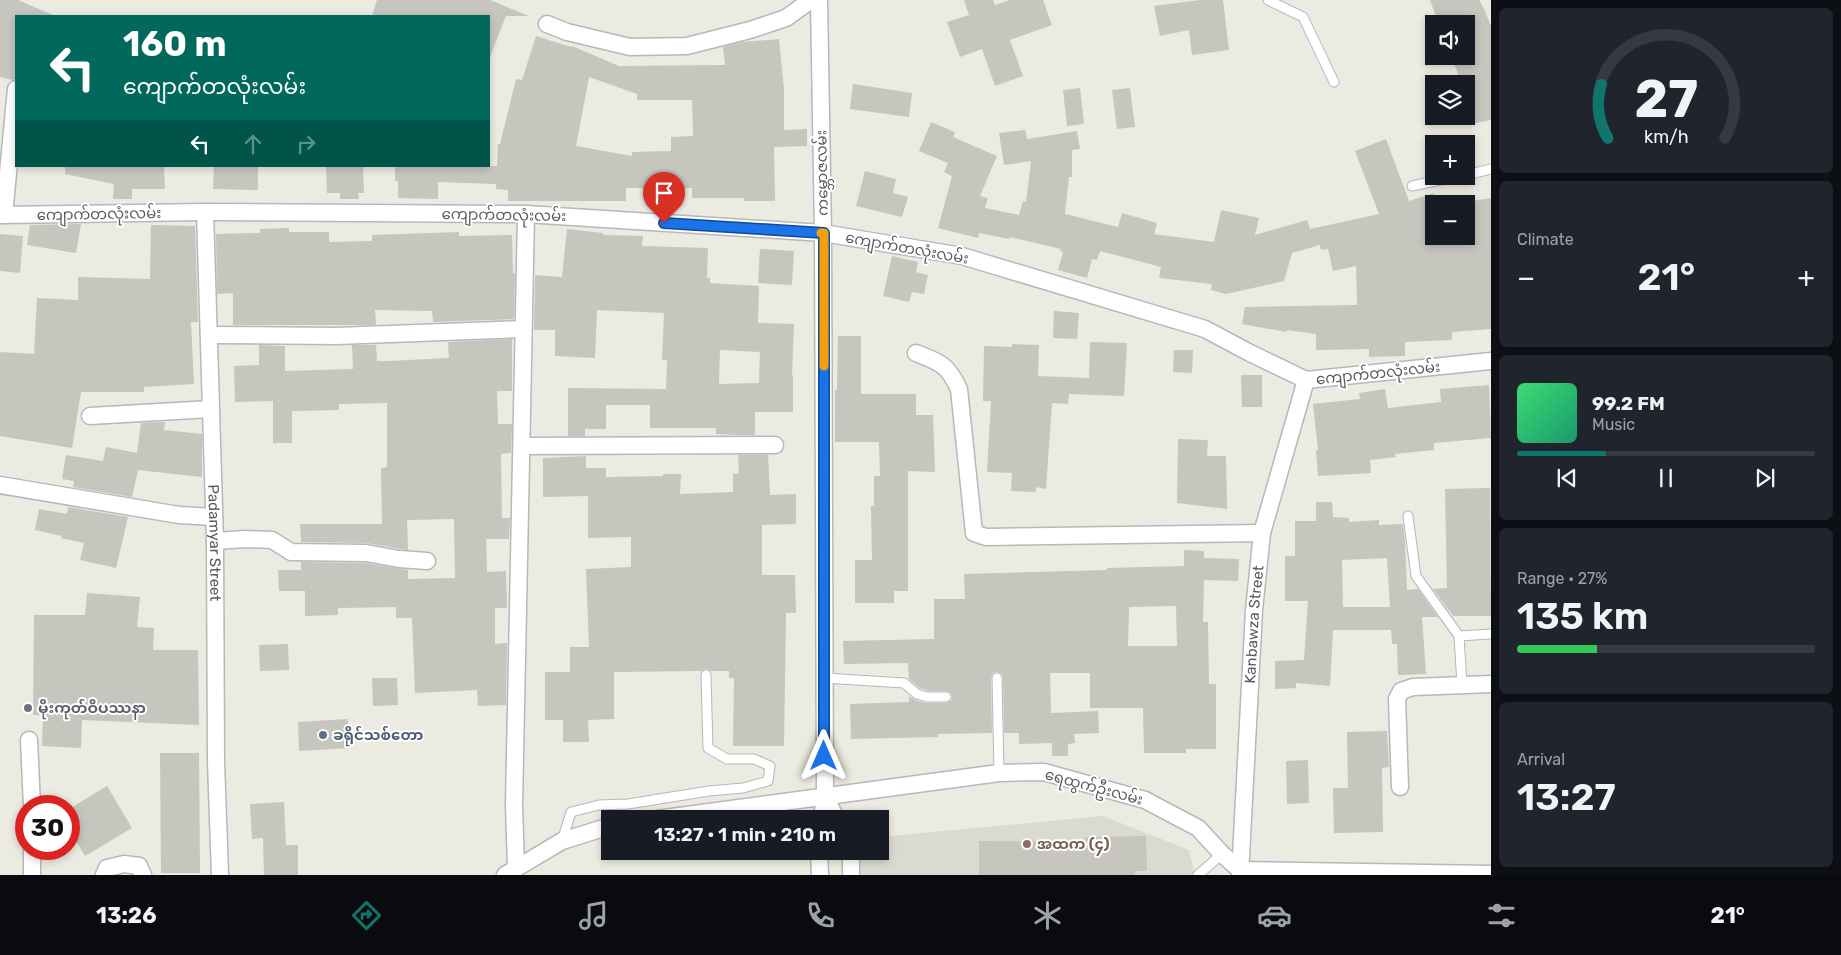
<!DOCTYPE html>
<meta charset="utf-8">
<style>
:root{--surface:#171b24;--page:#20242c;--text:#f1f3f6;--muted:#9ea1a6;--line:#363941;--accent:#0f766e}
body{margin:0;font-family:Rubik,"Noto Sans Myanmar",sans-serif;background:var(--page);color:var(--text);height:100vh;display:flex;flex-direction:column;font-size:19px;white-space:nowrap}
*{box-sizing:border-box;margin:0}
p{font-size:16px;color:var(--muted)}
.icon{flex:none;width:28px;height:28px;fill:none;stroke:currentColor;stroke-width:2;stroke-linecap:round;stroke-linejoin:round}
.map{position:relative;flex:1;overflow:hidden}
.sheet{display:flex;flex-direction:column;gap:8px;padding:8px;background:#0d0f14;width:350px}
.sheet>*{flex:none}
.top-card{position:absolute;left:15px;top:15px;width:475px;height:152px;border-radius:0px;box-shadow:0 2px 8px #0003;background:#00695c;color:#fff;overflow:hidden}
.fabs{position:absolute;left:1425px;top:15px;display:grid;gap:10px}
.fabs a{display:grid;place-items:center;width:50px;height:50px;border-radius:0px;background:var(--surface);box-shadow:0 2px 8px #0003;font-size:25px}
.speed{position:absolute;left:15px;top:795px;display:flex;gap:10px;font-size:25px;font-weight:700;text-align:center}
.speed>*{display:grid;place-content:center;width:65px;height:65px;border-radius:50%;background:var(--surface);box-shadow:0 2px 8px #0003;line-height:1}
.speed .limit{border:8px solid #d22;background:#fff;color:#111}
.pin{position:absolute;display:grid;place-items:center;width:42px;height:42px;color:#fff;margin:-51px -21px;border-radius:50% 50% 50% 0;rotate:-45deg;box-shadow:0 0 5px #0007}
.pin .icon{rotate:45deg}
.me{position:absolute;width:55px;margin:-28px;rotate:0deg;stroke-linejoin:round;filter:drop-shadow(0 0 4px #0008)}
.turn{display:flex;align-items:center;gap:18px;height:105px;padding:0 25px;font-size:22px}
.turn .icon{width:65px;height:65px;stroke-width:2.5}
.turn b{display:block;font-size:35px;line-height:42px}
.lanes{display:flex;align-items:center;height:48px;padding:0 25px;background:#0003;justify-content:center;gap:25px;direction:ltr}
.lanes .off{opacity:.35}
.big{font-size:38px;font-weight:600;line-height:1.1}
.sheet .widget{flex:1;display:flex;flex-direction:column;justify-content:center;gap:8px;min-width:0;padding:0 18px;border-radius:8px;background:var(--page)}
.sheet .dial{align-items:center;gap:0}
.dial svg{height:130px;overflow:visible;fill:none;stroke:var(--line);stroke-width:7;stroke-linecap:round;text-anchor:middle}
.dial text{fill:var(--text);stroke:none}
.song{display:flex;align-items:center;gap:15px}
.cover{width:60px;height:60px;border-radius:8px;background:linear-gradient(135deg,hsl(140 70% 55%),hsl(160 70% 35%))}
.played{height:5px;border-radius:2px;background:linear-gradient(90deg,var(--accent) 30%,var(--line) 30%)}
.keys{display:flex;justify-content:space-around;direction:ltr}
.heat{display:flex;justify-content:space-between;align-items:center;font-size:28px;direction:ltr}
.charge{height:8px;border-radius:4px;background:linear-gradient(90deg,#34c759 27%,var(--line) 0)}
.trip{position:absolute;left:601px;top:810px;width:288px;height:50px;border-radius:0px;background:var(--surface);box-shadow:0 2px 8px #0003;font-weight:600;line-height:50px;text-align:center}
.dock{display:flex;height:80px;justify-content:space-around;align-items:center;background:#090b0e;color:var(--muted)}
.dock .icon{width:35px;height:35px}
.dock .current{color:var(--accent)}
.dock b{font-size:22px;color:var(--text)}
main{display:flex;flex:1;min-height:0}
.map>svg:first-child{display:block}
</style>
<main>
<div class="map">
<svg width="1491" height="875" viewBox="0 0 1491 875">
<rect width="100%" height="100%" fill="#ebebe1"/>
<path fill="#dbdacf" d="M1103,816L1189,850L1195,875H848V851H880V837Z"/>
<g fill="#c6c5be" fill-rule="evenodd">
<path d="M0,0H18L55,16H16V79L12,80L0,77Z"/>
<path d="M377,0H490L529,16H506L490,57L489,16H372Z"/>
<path d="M964,0H993L995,5L1010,0H1043L1052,25L1010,40L1023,76L995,86L982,49L960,57L947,22L969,15Z"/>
<path d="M1200,0H1223L1229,50L1192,55L1189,30L1160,36L1154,6Z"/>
<path d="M1430,0H1479L1484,9L1491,26V120L1466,125V84H1462L1451,56H1466V24H1439Z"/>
<path d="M536,36L571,47L572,46L619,66L725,65L723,47L742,42L779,39L784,89V130L807,129V146L774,147L775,201H744V198H692V188H626V201H508V190L496,189V184L438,182V199L398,198V181H395V166H497L498,144H500L516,79L522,80ZM589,77L637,94V100H692L693,136L671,137V151L632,152V156L576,146Z"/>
<path d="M853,84L912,93L909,117L850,109Z"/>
<path d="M1080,88L1084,124L1067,126L1063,90Z"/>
<path d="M1130,88L1135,127L1117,129L1112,90Z"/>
<path d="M931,122L955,132L953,137L997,156L980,196L988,198L985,208L1019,215L1023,201L1026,202L1031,161L1004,165L999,133L1025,130L1027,139L1077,131L1080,149L1072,150V177H1069L1065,214L1118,227L1122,213L1157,223L1154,234L1214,242L1221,210L1259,218L1255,235L1307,220L1310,229L1379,214L1355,151L1386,139L1409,201L1434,193V236H1466V202L1491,198V329L1452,332V340L1405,342V356L1369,357V349L1316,350V334L1287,330L1286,332L1242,324L1245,307L1357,305L1356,266L1333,271L1328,249L1321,250L1320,245L1292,253L1284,281L1226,294L1211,290L1212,284L1159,278L1161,267L1100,251L1097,260L1092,259L1087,278L1058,270L1063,252L1060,251L1061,249L1010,237L1009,239L979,233L978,238L938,228L952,176L944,172L948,163L919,151Z"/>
<path d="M65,166H164L165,189H132V199H113L114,184L65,174Z"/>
<path d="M214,166H258V190L213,189Z"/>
<path d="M326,166H363L364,193H358L359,199H340V193H327Z"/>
<path d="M865,171L896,179L893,193L908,197L902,217L856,206Z"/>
<path d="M81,224L76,253L27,245L30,225Z"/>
<path d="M151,225L195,226L198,322H191L194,384L144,387V392H81L72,448L0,436V352L34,354L37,298L78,300V277L150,279Z"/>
<path d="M289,228V232H329V242L372,241V235L459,232V236L512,235L513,273H515L514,319L433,322L432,311L375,310L376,325H233V293L217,294L216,234L260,233V229Z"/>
<path d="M567,229L603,233V235L643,236L642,246L708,248L707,278H710V283L759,286L758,323L794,324L792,376H793V412H755V435H738L716,434V428H650V405H606V429H585V436H568V388L666,389L667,360H662L664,313L597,310L595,358L555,356V330H534L535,275L562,277ZM720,350L760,352L759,383L719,384Z"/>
<path d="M0,234L23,236L20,273L0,271Z"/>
<path d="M760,249L794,251L792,285L758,283Z"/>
<path d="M892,256L918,262L916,272L928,275L924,294L912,292L909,302L883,296Z"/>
<path d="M1054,311L1079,313L1077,339L1053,338Z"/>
<path d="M838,336H861V394H916V415H933L935,472L908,471V591H894V603H855V560H872L871,506H874V476H880L879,442H835V390H837Z"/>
<path d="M512,339V391H497L498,424H512L511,453L501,454L502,518H510L509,539H486L487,572L506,571L507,608H495V644L507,643L506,705L478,706L477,690L415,693L412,618H396V607L338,608V615L305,616V591H279L278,570H301V562L365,563L408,570V579L455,578L454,519L407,520L408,550L366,543L301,542L300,524H382L381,468L387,467V403L339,404V410L292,411V443H273V401L235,402L234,366L259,365V345L285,346V371L353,369L352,345H376L377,361H388L449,358L448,342Z"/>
<path d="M1090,342L1127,343L1124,396L1069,394L1068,404L1052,403L1046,489L1036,487V492L1011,491L1012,473L987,472L991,401H983L984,346L1012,347V344L1039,345L1038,376L1089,378Z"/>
<path d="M1174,350H1193L1192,373L1173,372Z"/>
<path d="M1241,375H1262V407H1242Z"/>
<path d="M1489,385L1491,438L1434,443V450L1395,454L1396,457L1370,460L1371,473L1318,476L1316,450H1318L1313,404L1360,399L1359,393L1385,389L1388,408L1441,402L1440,389Z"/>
<path d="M165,422L164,430L202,434V477L138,470L132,497L73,487L74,481L62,479L66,455L103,461L106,447L137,453L141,423Z"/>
<path d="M1178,439L1208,440L1207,456H1226L1227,509L1177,503Z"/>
<path d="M738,455H768L770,495L796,494V524L762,525V575H795L796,613H786L784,746H733L734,678H729V671H711L706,669L701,671L614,672V719L588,720L589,742H563V720H545V672H570V647H589L586,569L631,567V537L588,538V496L543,497V458L586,456V468H606V477L663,476V474H681L680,494L733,492V474L739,473Z"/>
<path d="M1490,488L1491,616H1453L1433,589L1447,588L1445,489Z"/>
<path d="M1316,502H1332L1333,517L1349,518V522L1379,520V525L1403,524L1405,543L1407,590L1418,589L1438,617H1422L1426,674L1398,675L1397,644H1392L1391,630H1333L1330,686L1296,683V688L1275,689V661L1304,660L1308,601H1285V556H1295V521H1316ZM1387,558L1390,607H1343L1342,560Z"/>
<path d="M68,507L128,517L116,568L80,560L84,543L61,538L62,536L35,530L39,509L67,514Z"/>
<path d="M1184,550L1204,551V558L1239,559L1238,581L1204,580L1203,622H1208L1209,684H1216V749H1186V753H1144L1143,708H1090V673H1050L1051,713L1098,711L1099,733L1074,734L1075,743L1068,744V756H1052V743L1019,744V733H1004L1003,678L1002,674L997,672L993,673L991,678L992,733L938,734V737L851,739L850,704L909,702V696L915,700L925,703H946L951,701L952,697L951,693L946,691H928L920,688L909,679L908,663L844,664L843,641L934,639V599H965L964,574L1107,570V568L1184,566ZM1176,606L1177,646H1128L1129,607Z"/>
<path d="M87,593L140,597L137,627L154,628L153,650H198L199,725L82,720L81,748L42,746L43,715H33L34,615H85Z"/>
<path d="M288,644L289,670L260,671L259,645Z"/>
<path d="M372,678H397L398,705L373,706Z"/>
<path d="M348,719L349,748L299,751L298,722Z"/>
<path d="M1387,731L1389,767L1382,768L1383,832L1334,833L1333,788H1348L1347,732Z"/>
<path d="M160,753H199L200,873H161Z"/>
<path d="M1308,760L1309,803L1287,804L1286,761Z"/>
<path d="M107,786L132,828L85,856L69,829V809Z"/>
<path d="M284,802L286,845H298V875H264L263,838L252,839L250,804Z"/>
<path d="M1146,836L1147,871H1135V875H979V841L1085,842V837Z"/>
</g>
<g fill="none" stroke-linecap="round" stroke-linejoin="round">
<defs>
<g id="lane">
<path d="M1268,0L1303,17L1334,82"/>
<path d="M1466,175L1491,169"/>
<path d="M1412,186L1459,176"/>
<path d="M1408,516L1416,576L1459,636L1462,685"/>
<path d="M1459,636L1491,634"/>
<path d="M824,678L904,683L917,694L927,697H946"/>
<path d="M997,678L999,773"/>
<path d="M562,841L571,812L599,805L628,804L709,791L743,788L768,781L770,766L754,759H727L708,748L706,675"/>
<path d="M1198,875L1222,854"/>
</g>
<g id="street">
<path d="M819,0L823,233L825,795L822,819"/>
<path d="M547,24L567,32L630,47L687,46L750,30L786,18L811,0"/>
<path id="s1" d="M205,212L215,541L216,762L220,875"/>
<path d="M0,215L205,212L526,214L823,233L962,256L1205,329L1250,353L1306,380L1491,361"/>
<path d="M4,215L16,89"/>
<path d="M209,335L337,336L523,329"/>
<path d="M916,353C941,363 947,364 959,389L974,533L986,537L1262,533"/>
<path d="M90,416L211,409"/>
<path d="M522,446L775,445"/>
<path d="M0,485L179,515L214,517"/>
<path d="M215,541L245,539L272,540L291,552L366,553L399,559L427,561"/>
<path d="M29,740L32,806"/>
<path d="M1400,787L1397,699L1401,691L1413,687L1491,684"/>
<path d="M825,795L836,819"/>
<path d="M657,819L999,773L1044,772L1145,800L1198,828L1222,854L1240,870L1491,874"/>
<path d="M819,851L820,875"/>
<path d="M851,851V875"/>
<path d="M516,867L514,805L526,214"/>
<path d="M32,875V849"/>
<path d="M104,875L107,868L124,864L139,866L143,875"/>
<path d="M505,875L562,841L610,826"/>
<path id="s2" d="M1240,875L1254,610L1262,533L1306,380"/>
</g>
</defs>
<use href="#lane" stroke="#b7b7bc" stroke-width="11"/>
<use href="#street" stroke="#b7b7bc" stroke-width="19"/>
<use href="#lane" stroke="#fff" stroke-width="9"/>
<use href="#street" stroke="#fff" stroke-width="16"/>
</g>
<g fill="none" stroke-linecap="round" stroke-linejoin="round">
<defs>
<path id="route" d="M664,223L824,233V756"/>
</defs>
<use href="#route" stroke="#114b97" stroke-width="12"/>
<use href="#route" stroke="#1a73e8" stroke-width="9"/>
<path stroke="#f59e0b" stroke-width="9" d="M821,233H824V366"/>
</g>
<circle fill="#6b7280" stroke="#fff" stroke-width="2" cx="28" cy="708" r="5"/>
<circle fill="#5c6f8a" stroke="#fff" stroke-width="2" cx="323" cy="735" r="5"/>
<circle fill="#8d6e63" stroke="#fff" stroke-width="2" cx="1027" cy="844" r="5"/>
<g text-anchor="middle" stroke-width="4" stroke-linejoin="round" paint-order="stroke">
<g font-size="15" fill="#5a5b60" stroke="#fff">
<text transform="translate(822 173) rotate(-91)" y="5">ကမ္ဘောဇလမ်း</text>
<text transform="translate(99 214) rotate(-1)" y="5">ကျောက်တလုံးလမ်း</text>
<text transform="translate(504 215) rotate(1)" y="5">ကျောက်တလုံးလမ်း</text>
<text transform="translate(907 248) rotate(10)" y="5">ကျောက်တလုံးလမ်း</text>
<text transform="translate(1378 373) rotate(-6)" y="5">ကျောက်တလုံးလမ်း</text>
<text dy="5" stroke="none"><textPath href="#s1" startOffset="331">Padamyar Street</textPath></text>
<text dy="5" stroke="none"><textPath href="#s2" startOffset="251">Kanbawza Street</textPath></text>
<text transform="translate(1094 787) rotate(15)" y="5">ရေထွက်ဦးလမ်း</text>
</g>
<g font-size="15" font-weight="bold" fill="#5b616d" stroke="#fff" text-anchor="start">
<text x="38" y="713">မိုးကုတ်ဝိပဿနာ</text>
</g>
<g font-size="15" font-weight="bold" fill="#4e5e75" stroke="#fff" text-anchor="start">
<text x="333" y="740">ခရိုင်သစ်တော</text>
</g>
<g font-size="15" font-weight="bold" fill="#785e54" stroke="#fff" text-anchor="start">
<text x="1037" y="849">အထက (၄)</text>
</g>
</g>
</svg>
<div class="fabs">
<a><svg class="icon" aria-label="sound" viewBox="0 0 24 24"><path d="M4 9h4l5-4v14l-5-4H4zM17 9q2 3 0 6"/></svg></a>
<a><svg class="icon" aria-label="layers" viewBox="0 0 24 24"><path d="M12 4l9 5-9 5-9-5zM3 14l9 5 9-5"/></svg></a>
<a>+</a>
<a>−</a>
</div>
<div class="speed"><div class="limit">30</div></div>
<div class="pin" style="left:664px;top:223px;background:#d93025"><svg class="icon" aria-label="arrive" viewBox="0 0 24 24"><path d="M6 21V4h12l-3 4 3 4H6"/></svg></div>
<svg class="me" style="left:824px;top:756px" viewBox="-20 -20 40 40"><path d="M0-17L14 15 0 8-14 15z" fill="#1a73e8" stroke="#fff" stroke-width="4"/></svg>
<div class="trip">13:27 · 1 min · 210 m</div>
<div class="top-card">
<div class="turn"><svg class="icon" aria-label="left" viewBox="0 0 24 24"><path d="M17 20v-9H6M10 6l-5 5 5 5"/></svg><div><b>160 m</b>ကျောက်တလုံးလမ်း</div></div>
<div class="lanes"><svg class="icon" aria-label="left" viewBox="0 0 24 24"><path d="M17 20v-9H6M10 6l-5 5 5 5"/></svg><svg class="icon off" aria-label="ahead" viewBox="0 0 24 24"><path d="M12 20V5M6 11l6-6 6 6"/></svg><svg class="icon off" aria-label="right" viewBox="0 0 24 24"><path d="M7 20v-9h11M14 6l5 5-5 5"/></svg></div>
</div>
</div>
<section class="sheet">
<div class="widget dial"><svg viewBox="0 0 100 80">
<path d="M14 69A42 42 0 1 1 86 69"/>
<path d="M14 69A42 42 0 0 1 10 36" stroke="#0f766e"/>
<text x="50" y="56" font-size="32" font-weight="700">27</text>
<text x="50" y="72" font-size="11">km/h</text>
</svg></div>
<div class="widget"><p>Climate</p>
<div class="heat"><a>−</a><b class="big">21°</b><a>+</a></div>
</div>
<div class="widget">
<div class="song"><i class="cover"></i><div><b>99.2 FM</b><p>Music</p></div></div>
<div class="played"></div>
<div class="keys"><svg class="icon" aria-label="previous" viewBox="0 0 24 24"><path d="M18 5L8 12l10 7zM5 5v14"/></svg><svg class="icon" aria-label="pause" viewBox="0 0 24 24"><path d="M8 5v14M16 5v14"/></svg><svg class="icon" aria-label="next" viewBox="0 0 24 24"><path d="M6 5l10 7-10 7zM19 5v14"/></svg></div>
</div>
<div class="widget"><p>Range · 27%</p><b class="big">135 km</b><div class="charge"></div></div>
<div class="widget"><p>Arrival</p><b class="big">13:27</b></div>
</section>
</main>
<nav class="dock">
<b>13:26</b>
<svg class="icon current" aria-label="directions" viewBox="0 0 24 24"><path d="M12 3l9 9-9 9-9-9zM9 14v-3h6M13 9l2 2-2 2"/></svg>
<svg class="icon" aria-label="music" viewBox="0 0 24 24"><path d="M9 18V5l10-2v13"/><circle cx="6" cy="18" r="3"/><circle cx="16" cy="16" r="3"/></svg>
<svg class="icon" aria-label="phone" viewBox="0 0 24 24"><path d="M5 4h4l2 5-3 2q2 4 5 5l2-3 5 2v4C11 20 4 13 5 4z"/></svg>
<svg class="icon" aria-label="climate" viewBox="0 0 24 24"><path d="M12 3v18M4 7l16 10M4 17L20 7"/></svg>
<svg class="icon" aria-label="car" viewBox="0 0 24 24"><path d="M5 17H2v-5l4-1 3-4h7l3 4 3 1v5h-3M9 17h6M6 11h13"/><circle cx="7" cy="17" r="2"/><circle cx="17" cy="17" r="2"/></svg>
<svg class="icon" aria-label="filters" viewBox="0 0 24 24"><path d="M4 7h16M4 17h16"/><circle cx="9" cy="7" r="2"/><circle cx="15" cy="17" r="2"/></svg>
<b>21°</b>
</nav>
